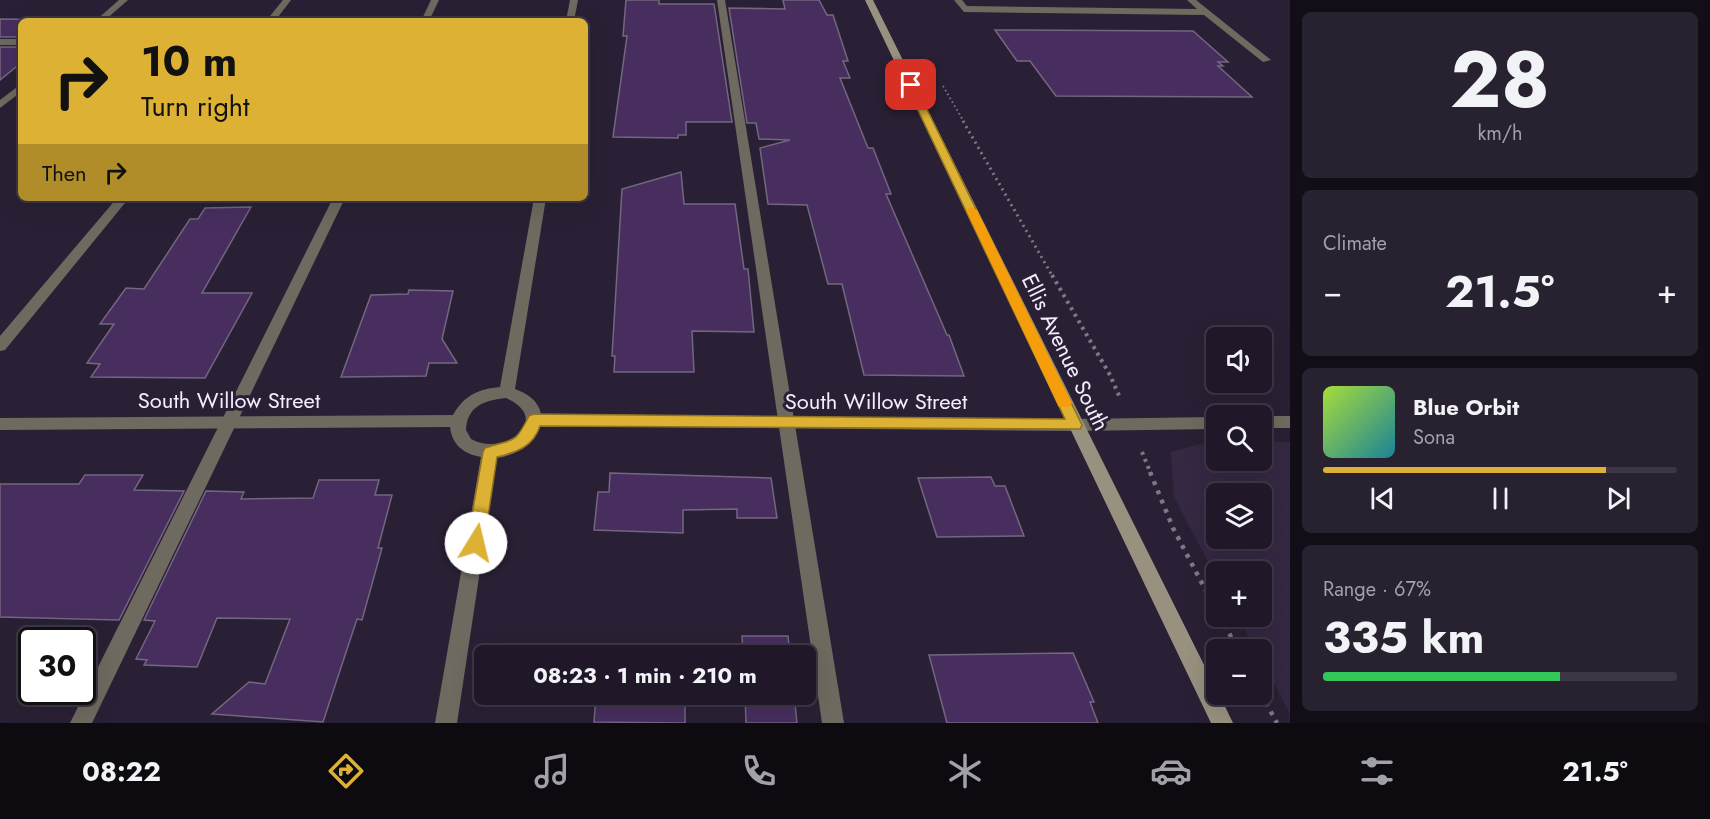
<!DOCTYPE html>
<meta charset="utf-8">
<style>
:root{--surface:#201828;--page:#282130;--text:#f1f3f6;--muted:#a2a0a8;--line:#3d3745;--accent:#ddb133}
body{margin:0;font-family:Jost,sans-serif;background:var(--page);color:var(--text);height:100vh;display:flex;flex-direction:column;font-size:22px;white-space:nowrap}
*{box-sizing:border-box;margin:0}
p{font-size:20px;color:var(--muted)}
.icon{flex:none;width:33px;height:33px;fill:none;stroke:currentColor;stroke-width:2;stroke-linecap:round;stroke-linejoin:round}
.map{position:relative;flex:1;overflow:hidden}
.sheet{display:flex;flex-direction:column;gap:12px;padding:12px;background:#120d16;width:420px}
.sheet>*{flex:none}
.guide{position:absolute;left:18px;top:18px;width:570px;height:183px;border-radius:9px;box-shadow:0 6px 24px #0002,0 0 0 2px var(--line);background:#ddb133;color:#111;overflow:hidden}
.fabs{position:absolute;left:1206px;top:327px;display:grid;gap:12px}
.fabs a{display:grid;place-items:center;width:66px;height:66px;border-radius:9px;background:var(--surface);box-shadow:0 6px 24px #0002,0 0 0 2px var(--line);font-size:30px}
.speed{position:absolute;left:18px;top:627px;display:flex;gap:12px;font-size:30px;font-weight:700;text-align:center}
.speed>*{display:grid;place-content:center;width:78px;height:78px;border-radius:50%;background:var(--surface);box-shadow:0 6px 24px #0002,0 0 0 2px var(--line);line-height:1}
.speed .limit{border:3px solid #111;border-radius:9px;background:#fff;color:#111}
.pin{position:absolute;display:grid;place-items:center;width:51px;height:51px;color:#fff;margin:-26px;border-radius:12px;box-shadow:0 3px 9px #0006}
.me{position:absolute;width:66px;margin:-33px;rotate:9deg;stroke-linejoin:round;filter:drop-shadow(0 0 4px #0008)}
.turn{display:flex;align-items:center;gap:21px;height:126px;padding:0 24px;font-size:27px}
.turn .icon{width:78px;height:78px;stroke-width:2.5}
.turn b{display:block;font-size:42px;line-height:51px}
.then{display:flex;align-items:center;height:57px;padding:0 24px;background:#0003;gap:12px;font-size:22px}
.big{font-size:45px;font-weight:700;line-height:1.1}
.sheet .card{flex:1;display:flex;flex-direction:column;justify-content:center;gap:9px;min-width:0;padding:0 21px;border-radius:9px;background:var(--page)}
.sheet .dial{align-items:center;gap:0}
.dial b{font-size:78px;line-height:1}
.song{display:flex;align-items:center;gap:18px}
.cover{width:72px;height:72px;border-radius:9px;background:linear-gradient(135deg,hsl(80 70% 55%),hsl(190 70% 35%))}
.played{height:6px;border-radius:3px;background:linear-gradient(90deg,var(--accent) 80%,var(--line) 80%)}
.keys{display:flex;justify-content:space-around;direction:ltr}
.heat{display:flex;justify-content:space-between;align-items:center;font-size:33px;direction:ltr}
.charge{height:9px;border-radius:4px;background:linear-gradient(90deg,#34c759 67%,var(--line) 0)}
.trip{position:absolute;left:474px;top:645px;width:342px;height:60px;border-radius:9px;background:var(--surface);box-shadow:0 6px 24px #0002,0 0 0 2px var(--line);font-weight:700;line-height:60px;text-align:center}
.menu{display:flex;height:96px;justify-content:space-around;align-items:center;background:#0d0a10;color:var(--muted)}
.menu .icon{width:42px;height:42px}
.menu .current{color:var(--accent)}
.menu b{font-size:27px;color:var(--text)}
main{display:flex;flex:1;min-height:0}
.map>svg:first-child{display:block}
</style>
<main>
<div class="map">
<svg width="1290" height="723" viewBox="0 0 1290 723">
<rect width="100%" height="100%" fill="#2a2035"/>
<path fill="#352842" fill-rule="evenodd" d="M1211,441H1216V460H1262V442H1290V714L1262,661V650L1255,649L1238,617L1262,616V572H1216V577L1174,497L1171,452ZM1216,494H1262V538H1216Z"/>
<g fill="#482e5f" stroke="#72677f" stroke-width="1.5">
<path d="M626,0H659V4H714L732,122H686V135H678V138L613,137L627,36H623Z"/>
<path d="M783,0H819L827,15H833L848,61H843L850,78H840L868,148H873L891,194H886L947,335H949L964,376L864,375L842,284H828L807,205L768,204L760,148L790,140L759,139L756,123H747L729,8L785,9Z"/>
<path d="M0,19L75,20L21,21V37H0Z"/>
<path d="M995,30L1193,31L1228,62H1218L1223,66H1218L1252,97L1056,96L1030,61H1017Z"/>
<path d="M0,47H21V63L0,80Z"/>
<path d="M681,172L684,204H735L744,269H748L754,332L692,331L694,372H614L615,356H612L622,189Z"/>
<path d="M251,207L202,293H252L205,378L91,377L100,364L87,363L114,324H100L126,288L144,289L190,219H198L205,208Z"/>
<path d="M409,290L453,291L442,339L457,363H429L426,376L341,377L371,295L408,294Z"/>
<path d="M610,473L771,478L777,518H737V509L683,510V533L594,530L598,492H609Z"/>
<path d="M85,475H143L134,490L184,491L119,620L0,617V484H79Z"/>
<path d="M991,477L995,486H1005L1024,536L937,537L918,478Z"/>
<path d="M319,480H379L375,495H392L378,548H382L362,620L357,619L323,722L212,714L249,682L265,684L290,619L217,618L197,667L144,665L147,660L136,659L155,621L144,620L206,491L244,492L241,499L313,498Z"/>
<path d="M742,636H788L790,656H743Z"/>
<path d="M599,645L684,647V656H598Z"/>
<path d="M1073,653L1094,702H1090L1098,723H947L929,655Z"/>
<path d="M596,694H685V723L594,722Z"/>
<path d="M745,694H794L797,723H746Z"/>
</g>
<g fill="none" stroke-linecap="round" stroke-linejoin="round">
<path stroke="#7f7789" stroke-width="2" stroke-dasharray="1.5 3" stroke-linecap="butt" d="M943,86L964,122"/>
<path stroke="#7f7789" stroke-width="3" stroke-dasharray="2 4" stroke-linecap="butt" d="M963,121L1053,277"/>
<g stroke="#7f7789" stroke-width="4" stroke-dasharray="3 4.5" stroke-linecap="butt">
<path d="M1052,275L1110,375L1120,398"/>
<path d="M1142,452L1151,474"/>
</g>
<g stroke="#7f7789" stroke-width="4.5" stroke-dasharray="4 6" stroke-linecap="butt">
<path d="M1150,472L1173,528L1216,610"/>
<path d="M1220,616L1238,650"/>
<path d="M1261,694L1277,723"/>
</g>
<g fill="#6f6a5f" fill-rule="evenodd">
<path d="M119,0H128L104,21H95Z"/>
<path d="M431,0H439L429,21H421Z"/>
<path d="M717,0H725L844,723H822Z"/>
<path d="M954,0H962L967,6L1197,9L1187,0H1196L1271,60L1263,62L1204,15L964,12Z"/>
<rect x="0" y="39" width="21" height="6"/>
<path d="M21,84V92L0,108V100Z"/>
<path d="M333,198H345L92,723H70Z"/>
<rect x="1262" y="416" width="28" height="12"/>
<path d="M1216,417V429L1075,431L1069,430L1067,425L1069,420L1075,419Z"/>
</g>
<g fill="#6f6a5f" fill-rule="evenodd">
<path d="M283,0H291L275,21H266Z"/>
<path d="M570,0H578L574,21H566Z"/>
<path d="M117,198H129L5,350L0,351V336Z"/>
<path d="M534,198H546L515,389C528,394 538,400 541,414L1075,419L1081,420L1083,425L1081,430L1075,431L540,426C532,445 517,455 497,458L457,723H435L481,457C464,454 452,445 450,427L0,430V418L453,415C464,395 479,389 500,387ZM506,398C554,419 504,458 471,439L466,430C467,406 485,400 506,398Z"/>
</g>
<path fill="#98917f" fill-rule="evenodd" d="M865,0H873L1216,689V694H1219L1233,723H1211Z"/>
</g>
<path fill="#ddb133" stroke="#907321" stroke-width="1.5" d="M911,82L915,85L1082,425L1080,429L540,426C533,447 517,452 497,457L484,543L482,548L476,550L470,548L467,543L483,452L485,448C514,438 514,446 529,416L534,414L1065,419L906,85Z"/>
<path fill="#f59e0b" d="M971,207L977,210L1072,403L1070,407H1059L1057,403L966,210Z"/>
<g text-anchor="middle" stroke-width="6" stroke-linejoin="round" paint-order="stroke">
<g font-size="22" fill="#f4eefc" stroke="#2a2035">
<text transform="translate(1066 352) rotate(64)" y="8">Ellis Avenue South</text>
<text x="229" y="408">South Willow Street</text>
<text x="876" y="409">South Willow Street</text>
</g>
</g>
</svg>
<div class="fabs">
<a><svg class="icon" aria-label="sound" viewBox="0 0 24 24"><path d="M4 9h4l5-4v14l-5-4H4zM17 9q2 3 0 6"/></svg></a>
<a><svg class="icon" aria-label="search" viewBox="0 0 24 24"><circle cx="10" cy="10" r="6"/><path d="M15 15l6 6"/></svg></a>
<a><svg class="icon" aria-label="layers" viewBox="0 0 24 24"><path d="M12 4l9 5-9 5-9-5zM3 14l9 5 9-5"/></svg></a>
<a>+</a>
<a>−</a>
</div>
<div class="speed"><div class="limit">30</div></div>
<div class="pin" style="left:911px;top:85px;background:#d93025"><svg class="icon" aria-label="arrive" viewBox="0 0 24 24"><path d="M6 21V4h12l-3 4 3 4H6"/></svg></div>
<svg class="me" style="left:476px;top:543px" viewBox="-20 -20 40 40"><circle r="19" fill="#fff"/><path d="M0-13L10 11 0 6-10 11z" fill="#ddb133"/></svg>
<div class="trip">08:23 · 1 min · 210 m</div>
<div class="guide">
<div class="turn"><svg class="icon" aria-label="right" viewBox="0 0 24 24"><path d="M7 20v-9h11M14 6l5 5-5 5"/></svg><div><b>10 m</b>Turn right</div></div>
<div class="then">Then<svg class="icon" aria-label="right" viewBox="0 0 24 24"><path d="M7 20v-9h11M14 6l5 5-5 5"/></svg></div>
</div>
</div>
<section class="sheet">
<div class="card dial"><b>28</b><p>km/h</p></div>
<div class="card"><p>Climate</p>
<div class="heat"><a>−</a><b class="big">21.5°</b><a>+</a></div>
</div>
<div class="card">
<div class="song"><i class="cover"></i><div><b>Blue Orbit</b><p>Sona</p></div></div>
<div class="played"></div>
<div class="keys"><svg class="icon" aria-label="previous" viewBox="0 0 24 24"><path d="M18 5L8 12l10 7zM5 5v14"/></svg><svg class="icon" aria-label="pause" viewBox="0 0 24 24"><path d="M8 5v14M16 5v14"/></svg><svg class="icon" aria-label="next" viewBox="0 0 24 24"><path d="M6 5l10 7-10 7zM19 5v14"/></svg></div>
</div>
<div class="card"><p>Range · 67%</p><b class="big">335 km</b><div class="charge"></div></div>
</section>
</main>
<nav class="menu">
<b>08:22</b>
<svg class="icon current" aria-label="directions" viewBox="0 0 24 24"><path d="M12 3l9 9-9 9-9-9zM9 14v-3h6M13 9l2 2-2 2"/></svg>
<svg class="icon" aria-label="music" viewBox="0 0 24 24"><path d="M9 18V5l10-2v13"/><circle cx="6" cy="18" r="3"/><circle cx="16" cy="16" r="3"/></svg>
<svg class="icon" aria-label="phone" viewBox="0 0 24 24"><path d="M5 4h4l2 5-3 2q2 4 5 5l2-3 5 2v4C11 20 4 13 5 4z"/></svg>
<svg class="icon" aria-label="climate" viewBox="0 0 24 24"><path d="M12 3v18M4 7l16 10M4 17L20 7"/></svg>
<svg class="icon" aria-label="car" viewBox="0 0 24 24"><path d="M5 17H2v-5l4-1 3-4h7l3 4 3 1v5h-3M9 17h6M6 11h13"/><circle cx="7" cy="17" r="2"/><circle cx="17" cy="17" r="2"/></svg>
<svg class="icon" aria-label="filters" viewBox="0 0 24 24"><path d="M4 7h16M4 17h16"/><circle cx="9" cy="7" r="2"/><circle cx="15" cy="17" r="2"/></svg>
<b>21.5°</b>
</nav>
